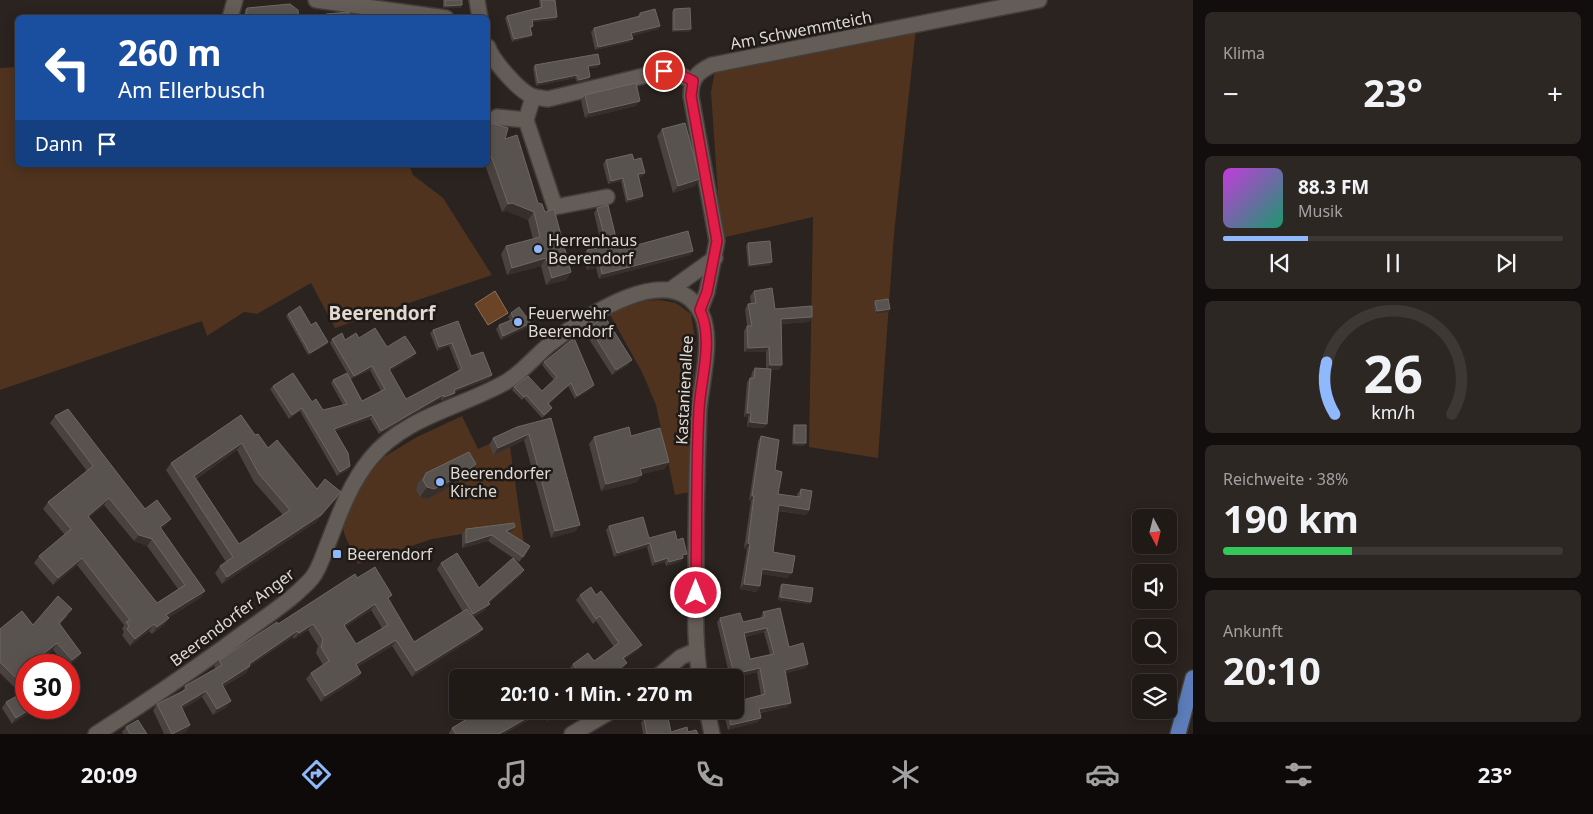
<!DOCTYPE html>
<html lang="de">
<meta charset="utf-8">
<style>
:root{--surface:#201a17;--page:#2d2724;--text:#f1f3f6;--muted:#a2a1a1;--line:#3d3836;--accent:#8fb8fd}
body{margin:0;font-family:"Noto Sans",sans-serif;background:var(--page);color:var(--text);height:100vh;display:flex;flex-direction:column;font-size:19px;white-space:nowrap}
*{box-sizing:border-box;margin:0}
p{font-size:16px;color:var(--muted)}
.icon{flex:none;width:28px;height:28px;fill:none;stroke:currentColor;stroke-width:2;stroke-linecap:round;stroke-linejoin:round}
.map{position:relative;flex:1;overflow:hidden}
.drawer{display:flex;flex-direction:column;gap:12px;padding:12px;background:#120e0d;width:400px}
.drawer>*{flex:none}
.banner{position:absolute;left:15px;top:15px;width:475px;height:152px;border-radius:8px;box-shadow:0 2px 12px #0003,0 0 0 1px var(--line);background:#1a4fa0;color:#fff;overflow:hidden}
.needle{width:32px;rotate:173deg}
.controls{position:absolute;left:1132px;top:509px;display:grid;gap:10px}
.controls a{display:grid;place-items:center;width:45px;height:45px;border-radius:8px;background:var(--surface);box-shadow:0 2px 12px #0003,0 0 0 1px var(--line);font-size:25px}
.speed{position:absolute;left:15px;top:654px;display:flex;gap:10px;font-size:25px;font-weight:700;text-align:center}
.speed>*{display:grid;place-content:center;width:65px;height:65px;border-radius:50%;background:var(--surface);box-shadow:0 2px 12px #0003,0 0 0 1px var(--line);line-height:1}
.speed .limit{border:8px solid #d22;background:#fff;color:#111}
.pin{position:absolute;display:grid;place-items:center;width:42px;height:42px;color:#fff;margin:-21px;border:2px solid #fff;border-radius:50%;box-shadow:0 1px 5px #0007}
.me{position:absolute;width:55px;margin:-28px;rotate:0deg;stroke-linejoin:round;filter:drop-shadow(0 0 4px #0008)}
.turn{display:flex;align-items:center;gap:18px;height:105px;padding:0 20px;font-size:22px}
.turn .icon{width:65px;height:65px;stroke-width:2.5}
.turn b{display:block;font-size:35px;line-height:42px}
.then{display:flex;align-items:center;height:48px;padding:0 20px;background:#0003;gap:10px;font-size:19px}
.big{font-size:38px;font-weight:700;line-height:1.1}
.drawer .widget{flex:1;display:flex;flex-direction:column;justify-content:center;gap:8px;min-width:0;padding:0 18px;border-radius:8px;background:var(--page)}
.drawer .dial{align-items:center;gap:0}
.dial svg{height:130px;overflow:visible;fill:none;stroke:var(--line);stroke-width:7;stroke-linecap:round;text-anchor:middle}
.dial text{fill:var(--text);stroke:none}
.song{display:flex;align-items:center;gap:15px}
.cover{width:60px;height:60px;border-radius:8px;background:linear-gradient(135deg,hsl(290 70% 55%),hsl(160 70% 35%))}
.played{height:5px;border-radius:2px;background:linear-gradient(90deg,var(--accent) 25%,var(--line) 25%)}
.keys{display:flex;justify-content:space-around;direction:ltr}
.heat{display:flex;justify-content:space-between;align-items:center;font-size:28px;direction:ltr}
.charge{height:8px;border-radius:4px;background:linear-gradient(90deg,#34c759 38%,var(--line) 0)}
.trip{position:absolute;left:449px;top:669px;width:295px;height:50px;border-radius:8px;background:var(--surface);box-shadow:0 2px 12px #0003,0 0 0 1px var(--line);font-weight:700;line-height:50px;text-align:center}
.menu{display:flex;height:80px;justify-content:space-around;align-items:center;background:#0d0a09;color:var(--muted)}
.menu .icon{width:35px;height:35px}
.menu .selected{color:var(--accent)}
.menu b{font-size:22px;color:var(--text)}
main{display:flex;flex:1;min-height:0}
.map>svg:first-child{display:block}
</style>
<main>
<div class="map">
<svg width="1193" height="734" viewBox="0 0 1193 734">
<rect width="100%" height="100%" fill="#2a231f"/>
<g fill="#4f331e">
<path d="M916,28L894,234L878,458L809,447L813,217L721,238L711,92L715,71Z"/>
<path d="M17,67L18,165H409L413,175L443,198L492,275L335,328L311,283L257,314L244,312L207,336L202,321L0,390V68Z"/>
<path d="M659,300L676,303L691,314L695,339L690,492L675,495L656,405L642,372L609,313L645,301Z"/>
<path d="M462,416L478,449L505,437L510,447L524,544L462,534L432,539L358,564L345,536L342,525L348,507L370,472L384,457L417,437Z"/>
</g>
<path fill="#6b4326" stroke="#8e705b" d="M495,291L508,313L488,325L475,304Z"/>
<g fill="none" stroke-linecap="round" stroke-linejoin="round">
<defs>
<g id="minor">
<path d="M316,0L446,18"/>
<path d="M477,0L480,18"/>
<path d="M230,18L235,0"/>
<path d="M488,47C492,60 519,91 532,96C537,98 543,98 548,99L664,71L675,73L693,81"/>
<path d="M533,97L526,120L555,207L607,197"/>
<path d="M497,117L526,120"/>
<path d="M670,290L715,258"/>
<path d="M700,310L707,292L717,241L691,96C691,79 697,72 712,65L1039,0"/>
<path d="M656,678L681,657L697,650"/>
<path d="M707,710L712,734"/>
<path d="M96,734C140,706 183,677 226,646C247,630 270,615 291,598C298,592 306,585 312,578C320,568 324,552 329,541C340,512 351,482 371,458C404,417 462,407 506,382C523,372 535,356 550,344C582,319 672,256 701,313C714,338 701,383 699,410C697,463 696,515 696,567C696,604 694,642 700,678"/>
<path d="M572,734L613,710"/>
</g>
<path id="major" d="M1178,734L1193,678"/>
</defs>
<use href="#minor" stroke="#433e3a" stroke-width="18"/>
<use href="#major" stroke="#433e3a" stroke-width="18"/>
<use href="#minor" stroke="#645c57" stroke-width="15"/>
<use href="#major" stroke="#5c7db9" stroke-width="15"/>
</g>
<g fill="#49423e" fill-rule="evenodd">
<path d="M443,0H462L461,8H443Z"/>
<path d="M539,0H555L557,17L555,20L532,22L533,26L530,29L532,35L530,37L512,42L505,18L507,16L540,8Z"/>
<path d="M247,8L299,18H244L245,10Z"/>
<path d="M674,9L691,29L689,32H672V12Z"/>
<path d="M640,13L660,26L658,29L632,36L630,42L595,50L591,32L594,28L637,17Z"/>
<path d="M600,64L598,67L589,68V80L577,82L575,78L536,86L533,68L535,65Z"/>
<path d="M585,95L636,106L585,118L581,101Z"/>
<path d="M488,122L505,139L538,203L545,212L571,272L566,280L546,285L541,266L507,275L501,254L506,246L533,239L528,220L507,211L502,212L485,165H488Z"/>
<path d="M662,129L695,186L673,193L657,136Z"/>
<path d="M606,160H634L643,176L639,177L641,199L626,203L621,181L608,184L603,164Z"/>
<path d="M597,208L619,250L693,251L690,255L599,279L596,268L587,270L584,255L587,250L602,247L594,213Z"/>
<path d="M748,243L770,265L748,267L746,246Z"/>
<path d="M754,291L775,309L812,317L809,322L782,324L779,370H771L764,428L747,427L748,417H744L747,382L750,378H751L752,372L755,368L766,369V352H744V331L747,326L745,309L748,304L751,303L750,296Z"/>
<path d="M875,301L890,309L888,312L875,314L874,304Z"/>
<path d="M511,313L531,323L528,327L501,340L496,329L499,325L510,320L508,317Z"/>
<path d="M288,314L311,325L328,342L326,345L308,355L286,316Z"/>
<path d="M589,327L628,365L612,375L585,333Z"/>
<path d="M433,330L471,356L492,375L490,379L455,392L452,396L442,401L441,399L379,434L370,419L335,431L350,466L348,470L337,476L300,411L289,419L270,389L273,386L312,402L323,410L343,405L331,383L333,380L347,373L330,343L332,339L345,340L359,338L413,357L390,371L406,399L459,371L449,346L437,351L430,333ZM370,370L381,391L362,401L351,379Z"/>
<path d="M544,362L592,388L575,399L568,386L549,404L550,411L542,418L524,398L522,400L512,390L514,387L542,391L554,380L542,365Z"/>
<path d="M55,416L145,509L166,525L161,529L205,591L200,598L168,618L164,625L152,634L149,631L130,646L122,635L124,632L122,629L124,625L77,565L53,585L34,563L39,556L65,535L43,509L48,502L87,471L50,423ZM104,505L134,541L147,546L178,589L157,603L89,517Z"/>
<path d="M551,418L576,531L551,538L524,440L494,455L489,445L493,438Z"/>
<path d="M794,425L804,446L792,445L793,428Z"/>
<path d="M255,435L268,448L317,489L341,492L336,499L316,522L222,584L215,573L220,566L226,562L166,470L171,463ZM237,450L254,482L283,515L239,544L196,479Z"/>
<path d="M631,436L669,462L664,469L641,474L637,482L601,491L589,444L594,437Z"/>
<path d="M761,436L775,470L778,494L797,497V494L801,489L809,510L806,515L778,511L773,552L788,578L762,574L760,586L756,592L740,589L747,549L744,548L751,501H749L758,441Z"/>
<path d="M426,473L469,474L457,483L427,499L420,497L416,490L418,483Z"/>
<path d="M609,526L649,538L677,540L684,558H683L680,562L666,566L665,562L652,566L647,547L614,557L606,530Z"/>
<path d="M466,529L511,532L510,533L523,557L519,562L514,558L524,570L520,576L489,603L485,610L474,617L483,629L478,635L412,677L392,646L357,667L361,673L357,679L321,702L306,679L311,673L323,665L316,653L318,646L308,630L294,639L293,637L250,666L246,673L223,687L227,707L213,715L202,697L182,709L190,725L186,732L181,734H164L153,710L157,704L182,692L185,686L216,669L214,666L219,660L278,624L357,578L389,600L414,642L463,612L437,569L441,563L479,588L513,558L488,541L462,548V534ZM371,610L382,628L356,644L345,627Z"/>
<path d="M782,584L811,602L809,604L778,600L780,586Z"/>
<path d="M580,595H596L642,645L638,650L625,659L623,668L610,678H575L569,669L573,664L594,661L614,647L596,621L593,624L576,600Z"/>
<path d="M763,612L789,647L808,664L806,668L786,673L788,707L760,713L758,722L728,730L723,710H735L761,695L757,672L734,678H730L717,622L720,618L743,622L761,618V617ZM764,632L770,654L750,659L745,637Z"/>
<path d="M68,615L60,624L81,653L77,659L69,665H66L53,650L33,665H26V708L12,724L2,708L6,702L21,694L0,673V629L33,625Z"/>
<path d="M497,710H562L547,721L541,713L504,734H449V733L452,728L486,717Z"/>
<path d="M644,718L671,732L698,734H643L641,723Z"/>
<path d="M126,727L147,734H123L122,732Z"/>
</g>
<g fill="#362f2b">
<path d="M462,5L461,8H443L445,6Z"/>
<path d="M557,17L555,20L530,22L532,20Z"/>
<path d="M660,26L658,29L629,37L631,33Z"/>
<path d="M691,29L689,32H672L674,30Z"/>
<path d="M532,35L530,37L512,42L514,39Z"/>
<path d="M633,39L630,42L595,50L598,47Z"/>
<path d="M600,64L598,67L586,69L588,66Z"/>
<path d="M577,75L575,78L536,86L538,83Z"/>
<path d="M590,77L589,80L577,82L579,80Z"/>
<path d="M640,101L636,106L585,118L589,113Z"/>
<path d="M645,173L643,176L636,178L638,174Z"/>
<path d="M623,178L621,181L608,184L611,181Z"/>
<path d="M700,179L695,186L673,193L678,186Z"/>
<path d="M643,196L641,199L626,203L628,200Z"/>
<path d="M512,203L534,212L528,220L507,211L502,212L508,204Z"/>
<path d="M693,251L690,255L599,279L602,274Z"/>
<path d="M546,258L541,266L507,275L512,268Z"/>
<path d="M772,262L770,265L748,267L750,265Z"/>
<path d="M600,263L596,268L587,270L590,265Z"/>
<path d="M571,272L566,280L546,285L552,278Z"/>
<path d="M890,309L888,312L875,314L877,311Z"/>
<path d="M812,317L809,322L778,324L781,319Z"/>
<path d="M531,323L528,327L501,340L503,336Z"/>
<path d="M328,342L326,345L308,355L310,353Z"/>
<path d="M452,343L449,346L437,351L439,347Z"/>
<path d="M769,347L766,352H744L748,348Z"/>
<path d="M416,353L413,357L387,373L389,369Z"/>
<path d="M632,360L628,365L612,375L616,370Z"/>
<path d="M770,365H782L779,370H766Z"/>
<path d="M372,366L370,370L351,379L354,376Z"/>
<path d="M492,375L490,379L452,393L454,390Z"/>
<path d="M571,383L568,386L546,406L548,403Z"/>
<path d="M594,385L592,388L575,399L577,396Z"/>
<path d="M455,393L452,396L442,401L444,397Z"/>
<path d="M443,395L441,399L379,434L381,431Z"/>
<path d="M302,408L300,411L289,419L292,415Z"/>
<path d="M747,413H751L748,417H744Z"/>
<path d="M372,415L370,419L332,432L334,429Z"/>
<path d="M750,422L767,424L764,428L747,427Z"/>
<path d="M529,434L524,440L494,455L498,448Z"/>
<path d="M242,443L237,450L189,483L194,476Z"/>
<path d="M794,443H806L804,446L792,445Z"/>
<path d="M669,462L664,469L635,476L640,469Z"/>
<path d="M476,464L469,474L457,483L427,499L420,497L427,487Z"/>
<path d="M350,466L348,470L337,476L340,472Z"/>
<path d="M642,475L637,482L601,491L606,484Z"/>
<path d="M341,492L336,499L316,522L222,584L227,577Z"/>
<path d="M752,496H754L751,501H749Z"/>
<path d="M109,498L104,505L83,522L88,516Z"/>
<path d="M779,505L809,510L806,515L775,510Z"/>
<path d="M171,519L166,525L155,534L160,527Z"/>
<path d="M580,525L576,531L551,538L555,531Z"/>
<path d="M515,527L511,532L502,536L506,531Z"/>
<path d="M139,535L152,539L147,546L134,541Z"/>
<path d="M492,535L488,541L462,548L466,543Z"/>
<path d="M650,543L647,547L614,557L617,553Z"/>
<path d="M748,543L750,544L747,549L744,548Z"/>
<path d="M82,558L77,565L53,585L58,578Z"/>
<path d="M668,558L665,562L652,566L655,562Z"/>
<path d="M683,558L680,562L666,566L669,562Z"/>
<path d="M762,569L792,573L788,578L759,574Z"/>
<path d="M524,570L520,576L487,605L490,604L485,610L469,620L473,614Z"/>
<path d="M744,584L760,586L756,592L740,589Z"/>
<path d="M205,591L200,598L162,622L166,615Z"/>
<path d="M780,597L811,602L809,604L778,600Z"/>
<path d="M375,604L371,610L339,631L344,625Z"/>
<path d="M169,618L164,625L152,634L157,627Z"/>
<path d="M154,624L149,631L130,646L135,639Z"/>
<path d="M313,624L308,630L294,639L299,633Z"/>
<path d="M767,628L764,632L741,638L744,633Z"/>
<path d="M483,629L478,635L412,677L416,671Z"/>
<path d="M297,631L293,637L244,670L249,664Z"/>
<path d="M396,640L392,646L351,671L356,664Z"/>
<path d="M57,643L53,650L33,665L32,663Z"/>
<path d="M642,645L638,650L620,663L623,658Z"/>
<path d="M81,653L77,659L69,666L72,660Z"/>
<path d="M627,663L623,668L610,678H607Z"/>
<path d="M808,664L806,668L782,674L785,670Z"/>
<path d="M250,666L246,673L217,690L222,684Z"/>
<path d="M760,668L757,672L731,678L734,674Z"/>
<path d="M361,673L357,679L321,702L325,696Z"/>
<path d="M206,691L202,697L176,712L181,706Z"/>
<path d="M231,701L227,707L213,715L217,709Z"/>
<path d="M791,703L788,707L756,713L759,709Z"/>
<path d="M32,708H38L12,724L16,718Z"/>
<path d="M541,710H543L541,713L504,734H499Z"/>
<path d="M559,710H562L547,721L551,716Z"/>
<path d="M761,718L758,722L728,730L731,725Z"/>
<path d="M190,725L186,732L181,734H173Z"/>
</g>
<g fill="#59534f" stroke="#6e6864" fill-rule="evenodd">
<path d="M445,0H462V5L445,6Z"/>
<path d="M541,0H555L557,17L532,20L533,26L530,27L532,35L514,39L507,16L542,7Z"/>
<path d="M290,4L298,10L299,18H245L247,8Z"/>
<path d="M690,8L691,29L674,30V9Z"/>
<path d="M655,9L660,26L631,33L633,39L598,47L594,28L640,16V13Z"/>
<path d="M349,12V18H326V14Z"/>
<path d="M598,54L600,64L588,66L590,77L579,80L577,75L538,83L535,65Z"/>
<path d="M636,83L640,101L589,113L585,95Z"/>
<path d="M488,122L508,128L505,139L517,135L538,203L542,204L545,212L554,209L571,272L552,278L546,258L512,268L506,246L540,237L534,212L512,203L508,204L492,158L488,155Z"/>
<path d="M685,123L700,179L678,186L662,129Z"/>
<path d="M632,154L634,160L641,158L645,173L638,174L643,196L628,200L623,178L611,181L606,160Z"/>
<path d="M608,205L619,250L688,231L693,251L602,274L600,263L590,265L587,250L607,246L597,208Z"/>
<path d="M770,241L772,262L750,265L748,243Z"/>
<path d="M772,288L775,309L812,306V317L781,319L782,365H770L769,347L748,348L747,326H752L748,304L756,303L754,291Z"/>
<path d="M888,299L890,309L877,311L875,301Z"/>
<path d="M300,306L311,325L316,322L328,342L310,353L288,314Z"/>
<path d="M519,307L531,323L503,336L499,325L514,319L511,313Z"/>
<path d="M605,317L632,360L616,370L589,327Z"/>
<path d="M458,321L471,356L483,352L492,375L454,390L455,393L444,397L443,395L381,431L372,415L334,429L348,453L350,466L340,472L302,408L292,415L273,386L293,373L312,402L316,399L323,410L347,404L333,380L347,373L362,401L385,389L372,366L354,376L332,339L342,333L345,340L356,333L359,338L375,328L387,347L405,336L416,353L389,369L406,399L462,369L452,343L439,347L433,330Z"/>
<path d="M574,338L594,385L577,396L571,383L548,403L552,408L544,415L526,395L524,397L514,387L528,376L542,391L557,377L544,362Z"/>
<path d="M755,368L771,369L767,424L750,422L751,413H747L750,378H754Z"/>
<path d="M68,409L145,509L157,500L171,519L160,527L205,591L166,615L169,618L157,627L154,624L135,639L127,629L129,626L126,622L130,620L82,558L58,578L39,556L71,529L48,502L93,466L55,416ZM109,498L139,535L152,539L185,585L157,603L88,516Z"/>
<path d="M241,415L255,435L258,434L268,448L277,440L317,489L325,479L341,492L321,515L227,577L220,566L233,557L171,463ZM242,443L259,474L290,510L239,544L194,476Z"/>
<path d="M551,418L580,525L555,531L529,434L498,448L493,438L517,427Z"/>
<rect x="794" y="425" width="12" height="18"/>
<path d="M629,427L631,436L660,428L669,462L640,469L642,475L606,484L594,437Z"/>
<path d="M761,436L779,440L775,470L782,472L778,494L800,497L801,489L812,491L809,510L779,505L773,552L795,556L792,573L762,569L760,586L744,584L750,544L748,543L754,496H752Z"/>
<path d="M469,452L476,464L465,473L434,489L427,487L423,480L426,473Z"/>
<path d="M643,517L649,538L675,531L677,540L683,538L687,554L682,555L683,558L669,562L668,558L655,562L650,543L617,553L609,526Z"/>
<path d="M514,523L515,527L506,531L530,546L523,557L492,535L466,543V529Z"/>
<path d="M457,553L479,588L513,558L524,570L488,602L490,604L473,614L441,563Z"/>
<path d="M375,567L392,595L388,598L414,642L467,609L483,629L416,671L396,640L356,664L361,673L325,696L311,673L329,661L321,647L323,639L313,624L299,633L297,631L249,664L250,666L222,684L231,701L217,709L206,691L181,706L190,725L172,734L157,704L187,689L185,686L222,665L219,660L277,622L278,624L355,574L357,578ZM375,604L388,625L356,644L344,625Z"/>
<path d="M782,584L813,588L811,602L780,597Z"/>
<path d="M591,587L596,595L601,591L642,645L623,658L627,663L607,678H582L573,664L588,653L594,661L619,643L600,616L596,619L580,595Z"/>
<path d="M58,596L72,609L59,623L81,653L72,660L57,643L32,663L33,665H26V688L0,662V629L22,611L33,625Z"/>
<path d="M780,608L789,647L803,643L808,664L785,670L791,703L759,709L761,718L731,725L727,710H735V702L765,694L760,668L734,674L720,618L740,613L743,622L765,617L763,612ZM767,628L774,654L750,659L744,633Z"/>
<path d="M26,691V708H32L16,718L6,702Z"/>
<path d="M482,710L486,717L497,710H541L499,734H456L452,728Z"/>
<path d="M546,710H559L551,716Z"/>
<path d="M667,713L671,732L687,727L688,732L696,730L698,734H647L644,718Z"/>
<path d="M138,720L147,734H130L126,727Z"/>
</g>
<g fill="none" stroke-linecap="round" stroke-linejoin="round">
<defs>
<path id="route" d="M664,71L675,72L693,81L691,96L717,241L707,292L700,310C714,340 701,377 699,409C696,470 697,532 696,593"/>
</defs>
<use href="#route" stroke="#92132f" stroke-width="12"/>
<use href="#route" stroke="#e11d48" stroke-width="9"/>
</g>
<g fill="#8fb8fd" stroke="#201a16" stroke-width="2">
<circle cx="538" cy="249" r="5"/>
<circle cx="518" cy="322" r="5"/>
<circle cx="440" cy="482" r="5"/>
<rect x="332" y="549" width="10" height="10" rx="2.5"/>
</g>
<g text-anchor="middle" stroke-width="5" stroke-linejoin="round" paint-order="stroke">
<g font-size="16" fill="#dedad7" stroke="#201a16">
<text transform="translate(801 30) rotate(-11)" y="6">Am Schwemmteich</text>
<text transform="translate(684 390) rotate(-87)" y="6">Kastanienallee</text>
<text transform="translate(232 617) rotate(-37)" y="6">Beerendorfer Anger</text>
</g>
<g font-size="16" fill="#dedad7" stroke="#201a16" text-anchor="start">
<text x="548" y="246">Herrenhaus<tspan x="548" dy="18">Beerendorf</tspan></text>
<text x="528" y="319">Feuerwehr<tspan x="528" dy="18">Beerendorf</tspan></text>
<text x="450" y="479">Beerendorfer<tspan x="450" dy="18">Kirche</tspan></text>
<text x="347" y="560">Beerendorf</text>
</g>
<g font-size="19" font-weight="bold" fill="#e2d9d3" stroke="#201a16">
<text x="382" y="320">Beerendorf</text>
</g>
</g>
</svg>
<div class="controls">
<a><svg class="needle" viewBox="-14 -14 28 28"><path d="M0-13l5 13h-10z" fill="#e53935"/><path d="M0 13l5-13h-10z" fill="#a2a1a1"/></svg></a>
<a><svg class="icon" aria-label="sound" viewBox="0 0 24 24"><path d="M4 9h4l5-4v14l-5-4H4zM17 9q2 3 0 6"/></svg></a>
<a><svg class="icon" aria-label="search" viewBox="0 0 24 24"><circle cx="10" cy="10" r="6"/><path d="M15 15l6 6"/></svg></a>
<a><svg class="icon" aria-label="layers" viewBox="0 0 24 24"><path d="M12 4l9 5-9 5-9-5zM3 14l9 5 9-5"/></svg></a>
</div>
<div class="speed"><div class="limit">30</div></div>
<div class="pin" style="left:664px;top:71px;background:#d93025"><svg class="icon" aria-label="arrive" viewBox="0 0 24 24"><path d="M6 21V4h12l-3 4 3 4H6"/></svg></div>
<svg class="me" style="left:696px;top:593px" viewBox="-20 -20 40 40"><circle r="17" fill="#e11d48" stroke="#fff" stroke-width="3"/><path d="M0-11L8 9 0 5-8 9z" fill="#fff"/></svg>
<div class="trip">20:10 · 1 Min. · 270 m</div>
<div class="banner">
<div class="turn"><svg class="icon" aria-label="left" viewBox="0 0 24 24"><path d="M17 20v-9H6M10 6l-5 5 5 5"/></svg><div><b>260 m</b>Am Ellerbusch</div></div>
<div class="then">Dann<svg class="icon" aria-label="arrive" viewBox="0 0 24 24"><path d="M6 21V4h12l-3 4 3 4H6"/></svg></div>
</div>
</div>
<section class="drawer">
<div class="widget"><p>Klima</p>
<div class="heat"><a>−</a><b class="big">23°</b><a>+</a></div>
</div>
<div class="widget">
<div class="song"><i class="cover"></i><div><b>88.3 FM</b><p>Musik</p></div></div>
<div class="played"></div>
<div class="keys"><svg class="icon" aria-label="previous" viewBox="0 0 24 24"><path d="M18 5L8 12l10 7zM5 5v14"/></svg><svg class="icon" aria-label="pause" viewBox="0 0 24 24"><path d="M8 5v14M16 5v14"/></svg><svg class="icon" aria-label="next" viewBox="0 0 24 24"><path d="M6 5l10 7-10 7zM19 5v14"/></svg></div>
</div>
<div class="widget dial"><svg viewBox="0 0 100 80">
<path d="M14 69A42 42 0 1 1 86 69"/>
<path d="M14 69A42 42 0 0 1 9 37" stroke="#8fb8fd"/>
<text x="50" y="56" font-size="32" font-weight="700">26</text>
<text x="50" y="72" font-size="11">km/h</text>
</svg></div>
<div class="widget"><p>Reichweite · 38%</p><b class="big">190 km</b><div class="charge"></div></div>
<div class="widget"><p>Ankunft</p><b class="big">20:10</b></div>
</section>
</main>
<nav class="menu">
<b>20:09</b>
<svg class="icon selected" aria-label="directions" viewBox="0 0 24 24"><path d="M12 3l9 9-9 9-9-9zM9 14v-3h6M13 9l2 2-2 2"/></svg>
<svg class="icon" aria-label="music" viewBox="0 0 24 24"><path d="M9 18V5l10-2v13"/><circle cx="6" cy="18" r="3"/><circle cx="16" cy="16" r="3"/></svg>
<svg class="icon" aria-label="phone" viewBox="0 0 24 24"><path d="M5 4h4l2 5-3 2q2 4 5 5l2-3 5 2v4C11 20 4 13 5 4z"/></svg>
<svg class="icon" aria-label="climate" viewBox="0 0 24 24"><path d="M12 3v18M4 7l16 10M4 17L20 7"/></svg>
<svg class="icon" aria-label="car" viewBox="0 0 24 24"><path d="M5 17H2v-5l4-1 3-4h7l3 4 3 1v5h-3M9 17h6M6 11h13"/><circle cx="7" cy="17" r="2"/><circle cx="17" cy="17" r="2"/></svg>
<svg class="icon" aria-label="filters" viewBox="0 0 24 24"><path d="M4 7h16M4 17h16"/><circle cx="9" cy="7" r="2"/><circle cx="15" cy="17" r="2"/></svg>
<b>23°</b>
</nav>
